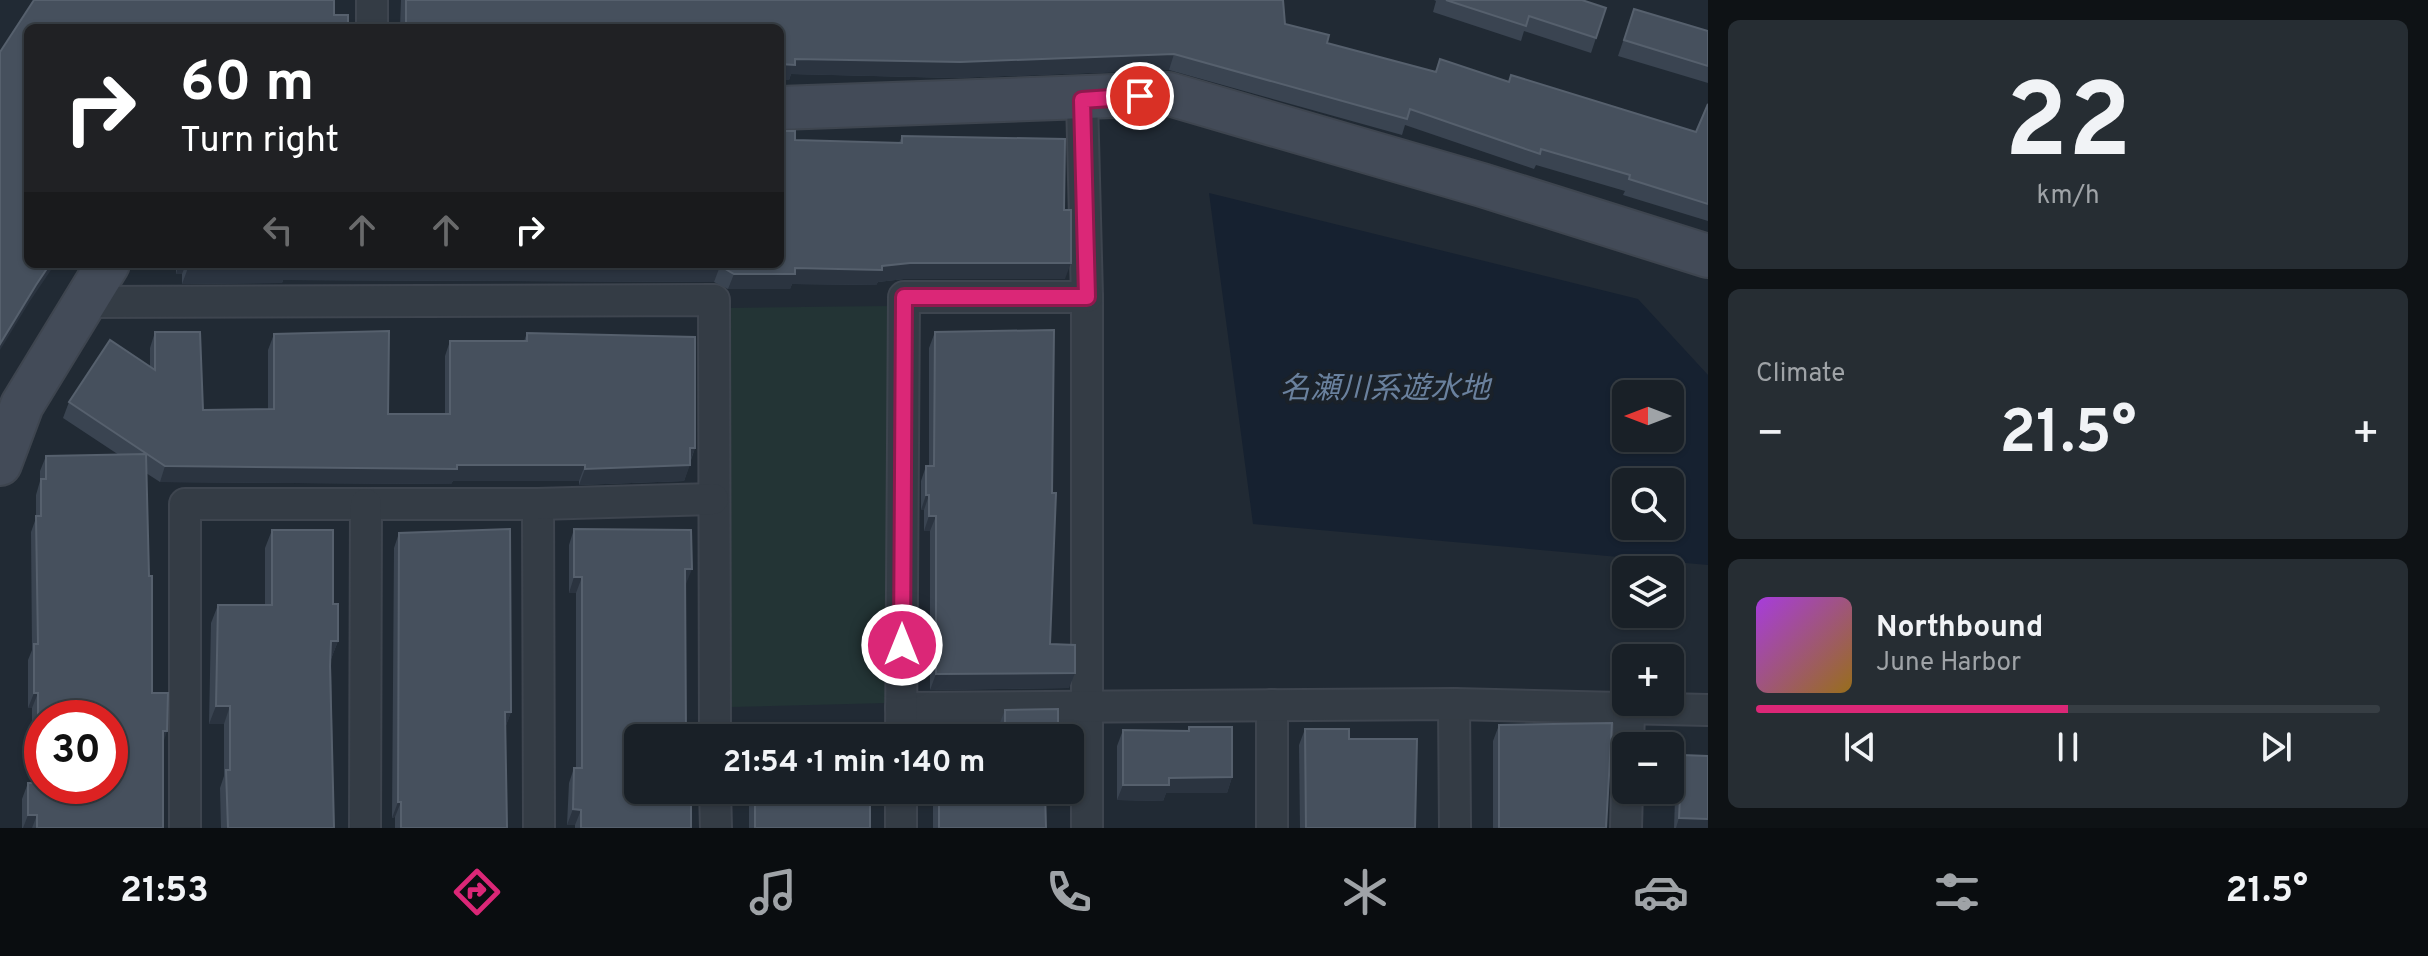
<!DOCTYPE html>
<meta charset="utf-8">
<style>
:root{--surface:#192027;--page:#262d33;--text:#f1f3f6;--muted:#9fa3a7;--line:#373e44;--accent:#db2777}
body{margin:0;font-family:Overpass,"Noto Sans JP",sans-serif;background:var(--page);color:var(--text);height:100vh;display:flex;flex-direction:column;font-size:30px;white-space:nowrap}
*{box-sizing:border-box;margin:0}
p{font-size:26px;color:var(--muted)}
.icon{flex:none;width:44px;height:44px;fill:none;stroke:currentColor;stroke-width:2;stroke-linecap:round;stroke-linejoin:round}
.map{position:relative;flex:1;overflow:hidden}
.panel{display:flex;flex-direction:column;gap:20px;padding:20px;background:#0e1215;width:720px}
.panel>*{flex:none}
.banner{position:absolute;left:24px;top:24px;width:760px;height:244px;border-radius:12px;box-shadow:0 2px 6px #0004,0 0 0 2px var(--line);background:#202124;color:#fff;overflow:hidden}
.needle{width:52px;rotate:270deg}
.controls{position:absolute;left:1612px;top:380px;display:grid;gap:16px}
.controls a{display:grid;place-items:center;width:72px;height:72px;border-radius:12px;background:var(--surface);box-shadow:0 2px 6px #0004,0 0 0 2px var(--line);font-size:40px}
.speed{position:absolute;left:24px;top:700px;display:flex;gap:16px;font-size:40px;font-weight:700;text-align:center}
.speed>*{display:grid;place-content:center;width:104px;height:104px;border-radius:50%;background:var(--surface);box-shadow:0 2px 6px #0004,0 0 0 2px var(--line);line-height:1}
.speed .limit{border:12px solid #d22;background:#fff;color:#111}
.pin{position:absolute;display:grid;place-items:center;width:68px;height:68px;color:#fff;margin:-34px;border:4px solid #fff;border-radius:50%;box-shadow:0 2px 8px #0007}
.me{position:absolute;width:88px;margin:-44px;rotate:0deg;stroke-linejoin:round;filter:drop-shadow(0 0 6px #0008)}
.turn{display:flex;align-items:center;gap:28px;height:168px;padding:0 24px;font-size:36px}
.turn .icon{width:104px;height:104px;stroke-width:2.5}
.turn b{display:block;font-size:56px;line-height:68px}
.lanes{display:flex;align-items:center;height:76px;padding:0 24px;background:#0003;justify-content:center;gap:40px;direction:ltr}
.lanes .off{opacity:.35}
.big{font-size:60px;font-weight:700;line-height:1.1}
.panel .tile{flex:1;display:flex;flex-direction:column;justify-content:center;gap:12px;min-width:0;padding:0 28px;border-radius:12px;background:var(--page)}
.panel .dial{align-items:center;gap:0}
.dial b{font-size:104px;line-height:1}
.song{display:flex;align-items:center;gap:24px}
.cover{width:96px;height:96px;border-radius:12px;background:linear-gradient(135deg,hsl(280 70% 55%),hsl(40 70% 35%))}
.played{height:8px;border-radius:4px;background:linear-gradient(90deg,var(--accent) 50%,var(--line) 50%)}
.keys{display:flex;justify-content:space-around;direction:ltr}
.heat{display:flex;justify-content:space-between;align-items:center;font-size:44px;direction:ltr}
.trip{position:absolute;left:624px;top:724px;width:460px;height:80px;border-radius:12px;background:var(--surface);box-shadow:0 2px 6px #0004,0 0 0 2px var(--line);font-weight:700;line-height:80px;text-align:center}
.tab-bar{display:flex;height:128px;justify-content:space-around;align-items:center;background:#0a0d10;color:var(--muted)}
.tab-bar .icon{width:56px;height:56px}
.tab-bar .on{color:var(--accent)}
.tab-bar b{font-size:36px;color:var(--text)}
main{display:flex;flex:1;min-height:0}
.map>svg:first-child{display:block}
</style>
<main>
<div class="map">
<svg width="1708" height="828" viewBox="0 0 1708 828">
<rect width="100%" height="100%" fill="#212a34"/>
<path fill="#233435" d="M889,306L887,703L731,707L728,308Z"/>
<path fill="#162130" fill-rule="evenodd" d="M1209,193L1638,299L1708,375V565L1253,524ZM1626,394H1670V438H1626ZM1626,482H1670V526H1626Z"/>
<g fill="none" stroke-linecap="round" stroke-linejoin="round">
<defs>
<g id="street">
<path d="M372,28V0"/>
<path d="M1082,100L1087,297V828"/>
<path d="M84,302L714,300L715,738"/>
<path d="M538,504L539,828"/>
<path d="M1454,704L1455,828"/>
<path d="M1272,705V828"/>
<path d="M901,708L1454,704L1708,710"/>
<path d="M901,738L904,297H1087"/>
<path d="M1628,746L1629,711"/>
<path d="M715,790L716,828"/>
<path d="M185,828V504H538L713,499"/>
<path d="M365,828L366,504"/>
<path d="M901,828V790"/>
<path d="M1626,828L1627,790"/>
</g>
<g id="secondary">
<path d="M780,108L1169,94L1482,185L1708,256"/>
<path d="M0,464L22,405L108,264"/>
</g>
</defs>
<use href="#street" stroke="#3e454f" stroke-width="34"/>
<use href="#secondary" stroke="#3e454f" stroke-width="46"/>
<use href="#street" stroke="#343c45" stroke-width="30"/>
<use href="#secondary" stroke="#434b58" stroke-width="42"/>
</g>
<g fill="#3a4451">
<path d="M401,0H1283L1285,24L1327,43L1435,72L1508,82L1696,132L1708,104V221L1623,195L1625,191L1536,165L1534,169L1405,125L1402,135L1169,70L954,78L791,74L789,80H780V28H400Z"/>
<path d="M1434,0H1582L1596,38L1591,53L1524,31L1521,41L1433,12L1436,1Z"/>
<path d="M1634,9L1708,31V83L1618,56Z"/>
<path d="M902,136L1064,210L1065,279H904L878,282L876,285L792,284L790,289H728L714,282L283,280L282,283L182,284V274H176V264H780L795,140L899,143Z"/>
<path d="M155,332L203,410L268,409V350L274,334L388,414H445V356L450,341H524L527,333L695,448L684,481L579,485V481H453L451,484L160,482L146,473L152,693L163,745V828H22V799L28,783H32V708H28V660L32,650L31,532L36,518V495L40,481V471L46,456L119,455L63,418L69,402L150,366V348Z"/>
<path d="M935,332L1050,644L1069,688L930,690V531H924V510H921V481L926,466H929V348Z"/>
<path d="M574,529L686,584L638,738L691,828H575V825H567L569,783L574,768H576V593H569V545Z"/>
<path d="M272,530L333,604L338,641L331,659L334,828H221L220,788L224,776V724H209L211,623L218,605H265V548Z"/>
<path d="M399,533L511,712L505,728L507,828H395V817L392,818L394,548Z"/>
<path d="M1005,710L1058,738H939L942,730H999V725Z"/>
<path d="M1499,725L1606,828H1493V741Z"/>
<path d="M1189,727L1232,777L1227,793H1166L1163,801L1117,800V746L1123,730L1188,731Z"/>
<path d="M1305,729L1349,739L1415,828H1300L1299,745Z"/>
<path d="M1682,755L1708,828H1674L1676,771Z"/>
<rect x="749" y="790" width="121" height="38"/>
<path d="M927,790H1045L1046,828H933V791Z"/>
</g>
<g fill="#2b3440">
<path d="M1174,54L1169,70L954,78L791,74L789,80H780V64L795,59Z"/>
<path d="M910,263H1071L1065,279H904L878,282L876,285L792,284L790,289H728L734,274L795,268L882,266Z"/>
<path d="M50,264H55L30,301L0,350V344L36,285Z"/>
<path d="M179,264H186L182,274H176Z"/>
<path d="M288,265L720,266L714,282L283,280L282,283L182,284L188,268Z"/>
<path d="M690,448H695L689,464Z"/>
<path d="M585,465L579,481H453L451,484L160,482L165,466Z"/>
<path d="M690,465L684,481L579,485L585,469Z"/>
<path d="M926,495H929L924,510H921Z"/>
<path d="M929,516H936L930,531H924Z"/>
<path d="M685,569H692L686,584H680Z"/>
<path d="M574,577H582L576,593H569Z"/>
<path d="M331,641H338L331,659Z"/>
<path d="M1075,673L1069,688L930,690L936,674Z"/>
<path d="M34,693H38L32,708H28Z"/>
<path d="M216,706H230L224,724H209Z"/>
<path d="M505,712H511L505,728Z"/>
<path d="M163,731H167L162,747Z"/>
<path d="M1232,777L1227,793H1166L1163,801L1117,800L1123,785L1169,778Z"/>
<path d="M398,802H401L395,817L392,818Z"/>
<path d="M573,809L581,810L575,825H567Z"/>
<path d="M28,815H37L32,828H23Z"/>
<path d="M1679,818L1708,819V828H1676Z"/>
</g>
<g fill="#46505d" stroke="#56606d" stroke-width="2" fill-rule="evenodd">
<path d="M34,0H334V15H348V28H28V264H50L36,285L0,344V52Z"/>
<path d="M406,0H1283L1285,24L1329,35L1327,43L1436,72L1440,59L1509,82L1511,75L1696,132L1708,104V204L1629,179L1630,175L1541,149L1540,154L1410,109L1407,119L1174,54L960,62L795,59V65L780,64V28H406Z"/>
<path d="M1446,0H1582L1606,8L1596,38L1529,16L1526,26Z"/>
<path d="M1634,9L1708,31V66L1624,40Z"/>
<path d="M780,131H795V140L902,143V136L1065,139L1064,210H1071V263H910L882,266V270L795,268V274H734L720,266L288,265V268H188V264H780Z"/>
<path d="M1054,330L1052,493H1056L1050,644L1075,645V673L936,674V516H929V495H926V466H934L935,332Z"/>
<path d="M389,331L388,414H450V341H527V333L695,337V448H690V465L585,469V465H457V469L165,466L69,402L110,340L155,370V332H200L203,410L274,409V334Z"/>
<path d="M146,454L149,576H152V693H168L167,731H163V828H37V815H28V783H35V773H38V693H34V644H38L36,516H41V479H46V456ZM42,718H110V786H42Z"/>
<path d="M510,529L511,712H505L507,828H401V802H398L399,533Z"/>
<path d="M574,529L691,530L692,569H685L686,738H638V790H691V828H581V810L573,809L574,768H582V577H574Z"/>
<path d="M272,530H333V604H338V641H331L330,666L334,828H228L226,770H230V706H216L218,605H272Z"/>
<path d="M1058,709V738H942V730H1005V710Z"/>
<path d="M1612,723L1606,828H1499V725Z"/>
<path d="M879,724V738H750V735H783V726Z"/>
<path d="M1189,727H1232V777L1169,778V785H1123V730L1189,731Z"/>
<path d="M1305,729H1349V739H1417L1415,828H1306Z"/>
<path d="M1682,755L1708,756V819L1679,818Z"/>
<rect x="755" y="790" width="115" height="38"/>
<path d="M939,790H1045L1046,828H939Z"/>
</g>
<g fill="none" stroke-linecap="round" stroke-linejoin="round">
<defs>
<path id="route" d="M902,645L904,297H1087L1082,100L1140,96"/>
</defs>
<use href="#route" stroke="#8e194d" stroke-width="20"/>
<use href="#route" stroke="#db2777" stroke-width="14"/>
</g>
<g text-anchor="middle" stroke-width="8" stroke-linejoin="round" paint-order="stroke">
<g font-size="30" font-style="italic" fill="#6a819e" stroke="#1a2129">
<text x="1385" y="398">名瀬川系遊水地</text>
</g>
</g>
</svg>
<div class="controls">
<a><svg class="needle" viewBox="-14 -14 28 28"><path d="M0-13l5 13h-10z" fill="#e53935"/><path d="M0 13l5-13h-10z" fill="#9fa3a7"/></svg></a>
<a><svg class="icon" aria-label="search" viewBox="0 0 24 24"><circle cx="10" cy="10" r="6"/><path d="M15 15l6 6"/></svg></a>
<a><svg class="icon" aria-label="layers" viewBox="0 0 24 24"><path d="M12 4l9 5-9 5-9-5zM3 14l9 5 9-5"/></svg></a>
<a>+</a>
<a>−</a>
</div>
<div class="speed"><div class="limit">30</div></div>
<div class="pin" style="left:1140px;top:96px;background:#d93025"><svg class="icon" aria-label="arrive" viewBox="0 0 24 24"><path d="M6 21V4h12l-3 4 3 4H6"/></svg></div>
<svg class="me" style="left:902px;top:645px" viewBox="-20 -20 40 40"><circle r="17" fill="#db2777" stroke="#fff" stroke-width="3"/><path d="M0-11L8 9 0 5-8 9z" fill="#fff"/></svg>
<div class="trip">21:54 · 1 min · 140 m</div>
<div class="banner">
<div class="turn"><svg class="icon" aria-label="right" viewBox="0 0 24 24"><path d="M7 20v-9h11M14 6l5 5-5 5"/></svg><div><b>60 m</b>Turn right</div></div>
<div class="lanes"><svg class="icon off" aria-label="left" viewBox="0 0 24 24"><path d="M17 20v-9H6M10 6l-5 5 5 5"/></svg><svg class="icon off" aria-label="ahead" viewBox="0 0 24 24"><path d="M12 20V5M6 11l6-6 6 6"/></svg><svg class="icon off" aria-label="ahead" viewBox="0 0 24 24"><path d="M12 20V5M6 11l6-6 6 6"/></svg><svg class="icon" aria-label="right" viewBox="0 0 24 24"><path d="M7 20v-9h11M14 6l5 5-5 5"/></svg></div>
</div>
</div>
<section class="panel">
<div class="tile dial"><b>22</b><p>km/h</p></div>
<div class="tile"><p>Climate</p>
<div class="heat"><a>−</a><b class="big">21.5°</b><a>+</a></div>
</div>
<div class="tile">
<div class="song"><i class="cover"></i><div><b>Northbound</b><p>June Harbor</p></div></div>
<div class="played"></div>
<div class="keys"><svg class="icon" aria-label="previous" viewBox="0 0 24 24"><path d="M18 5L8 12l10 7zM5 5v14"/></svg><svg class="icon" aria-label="pause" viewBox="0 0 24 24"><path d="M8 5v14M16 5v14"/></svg><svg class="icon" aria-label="next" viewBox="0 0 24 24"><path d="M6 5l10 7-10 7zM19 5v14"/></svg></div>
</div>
</section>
</main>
<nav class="tab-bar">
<b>21:53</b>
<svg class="icon on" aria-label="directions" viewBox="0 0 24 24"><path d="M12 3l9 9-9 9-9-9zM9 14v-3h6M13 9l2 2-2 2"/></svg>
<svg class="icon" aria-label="music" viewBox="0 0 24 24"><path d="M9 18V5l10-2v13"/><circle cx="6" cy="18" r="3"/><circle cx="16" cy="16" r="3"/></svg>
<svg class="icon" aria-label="phone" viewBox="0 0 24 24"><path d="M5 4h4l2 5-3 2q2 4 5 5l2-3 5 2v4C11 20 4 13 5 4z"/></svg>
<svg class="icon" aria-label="climate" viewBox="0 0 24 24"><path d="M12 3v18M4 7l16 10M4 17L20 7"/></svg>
<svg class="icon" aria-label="car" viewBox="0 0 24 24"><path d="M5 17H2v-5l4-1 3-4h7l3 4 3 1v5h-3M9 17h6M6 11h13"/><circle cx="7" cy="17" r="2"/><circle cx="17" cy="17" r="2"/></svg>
<svg class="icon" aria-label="filters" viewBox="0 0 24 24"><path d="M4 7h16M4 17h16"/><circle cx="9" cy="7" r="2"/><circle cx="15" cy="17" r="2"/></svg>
<b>21.5°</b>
</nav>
